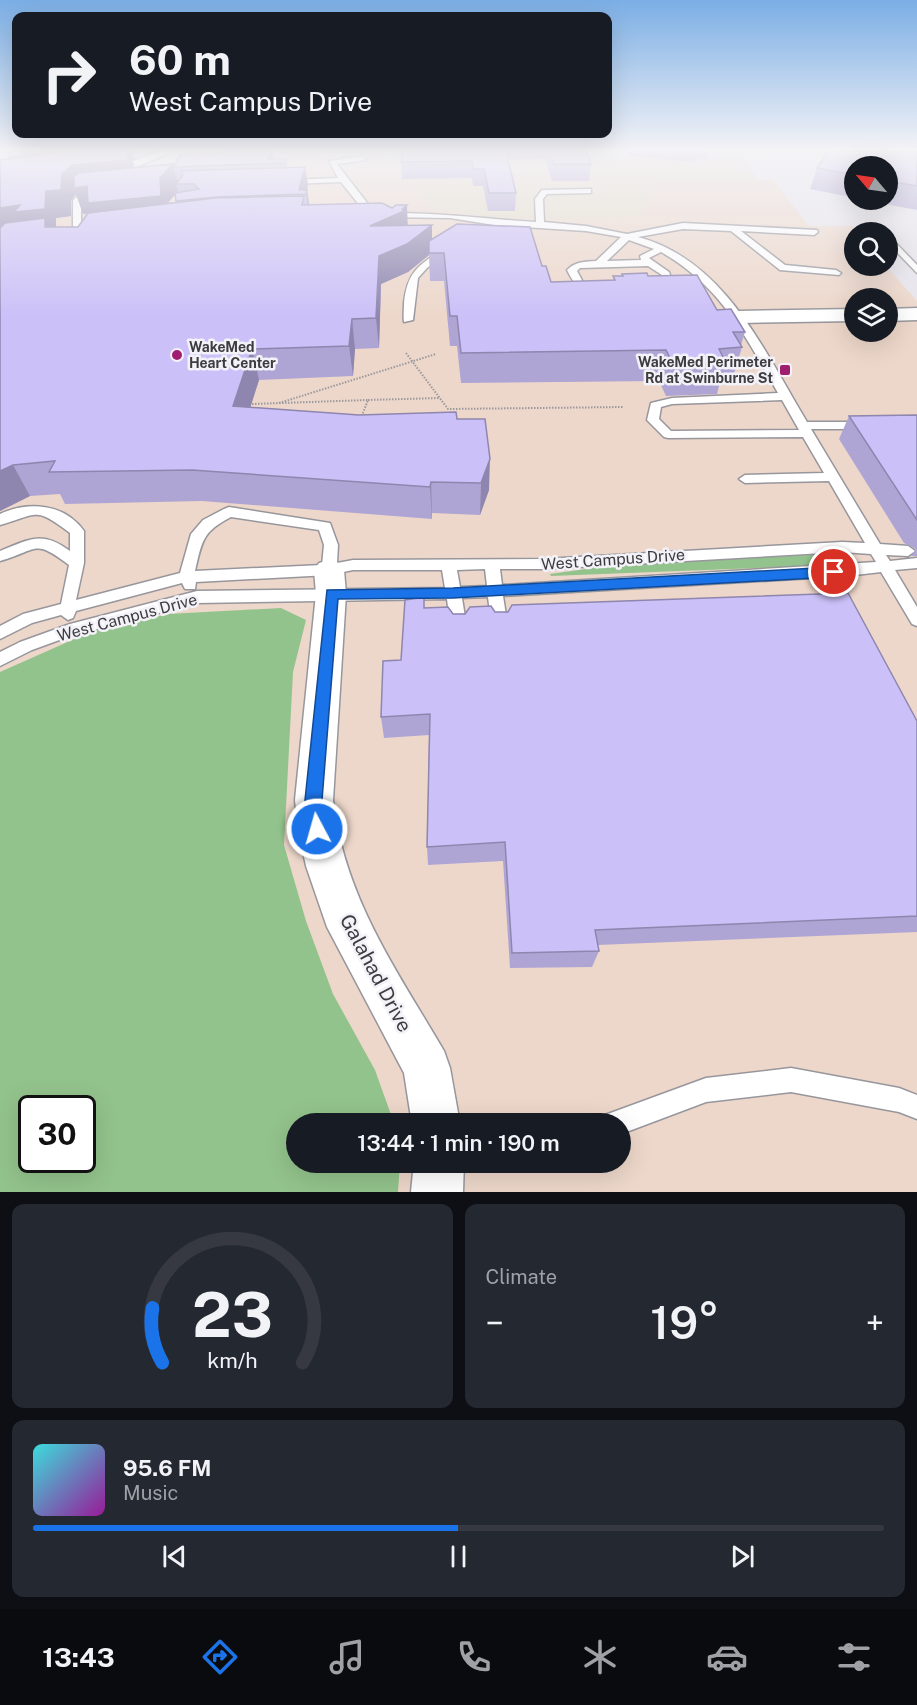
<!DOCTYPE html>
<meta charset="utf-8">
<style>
:root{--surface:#171b24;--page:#242831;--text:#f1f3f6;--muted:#9ea1a6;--line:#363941;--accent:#1a73e8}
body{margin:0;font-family:"Public Sans",sans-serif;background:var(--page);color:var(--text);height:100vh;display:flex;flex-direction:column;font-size:22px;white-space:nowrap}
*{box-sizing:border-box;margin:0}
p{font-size:20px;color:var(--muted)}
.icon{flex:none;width:33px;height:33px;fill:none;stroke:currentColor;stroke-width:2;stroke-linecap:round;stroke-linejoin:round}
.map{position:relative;height:1192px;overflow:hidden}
.side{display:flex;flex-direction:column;gap:12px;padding:12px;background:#0d0f14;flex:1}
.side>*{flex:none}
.guide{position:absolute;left:12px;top:12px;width:600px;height:126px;border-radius:12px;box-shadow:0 6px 24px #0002;background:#171b24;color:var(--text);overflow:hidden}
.needle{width:39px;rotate:299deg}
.tools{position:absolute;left:844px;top:156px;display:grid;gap:12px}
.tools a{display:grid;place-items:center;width:54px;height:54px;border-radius:50%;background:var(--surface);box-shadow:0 6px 24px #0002;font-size:30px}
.speed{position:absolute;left:18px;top:1095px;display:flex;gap:12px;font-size:30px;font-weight:700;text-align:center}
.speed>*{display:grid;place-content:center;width:78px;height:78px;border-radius:50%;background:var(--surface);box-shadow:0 6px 24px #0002;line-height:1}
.speed .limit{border:3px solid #111;border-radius:9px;background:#fff;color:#111}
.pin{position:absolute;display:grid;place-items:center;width:51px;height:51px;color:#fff;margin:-26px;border:3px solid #fff;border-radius:50%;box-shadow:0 2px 6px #0007}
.me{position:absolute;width:66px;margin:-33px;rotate:354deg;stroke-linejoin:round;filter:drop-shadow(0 0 4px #0008)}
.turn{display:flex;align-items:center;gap:21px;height:126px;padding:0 18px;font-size:27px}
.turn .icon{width:78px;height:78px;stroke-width:2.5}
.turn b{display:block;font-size:42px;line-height:51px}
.big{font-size:45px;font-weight:600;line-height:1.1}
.side .tile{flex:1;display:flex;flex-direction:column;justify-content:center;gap:9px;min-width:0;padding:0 21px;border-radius:12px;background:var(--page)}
.side .dial{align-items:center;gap:0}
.dial svg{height:156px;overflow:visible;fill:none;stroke:var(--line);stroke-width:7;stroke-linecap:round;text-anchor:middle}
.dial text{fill:var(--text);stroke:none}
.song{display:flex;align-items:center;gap:18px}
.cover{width:72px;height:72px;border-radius:9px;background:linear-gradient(135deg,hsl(180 70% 55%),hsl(300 70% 35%))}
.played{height:6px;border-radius:3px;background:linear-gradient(90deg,var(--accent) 50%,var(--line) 50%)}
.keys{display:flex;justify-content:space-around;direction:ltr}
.heat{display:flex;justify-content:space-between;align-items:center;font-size:33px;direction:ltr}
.side .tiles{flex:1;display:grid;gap:12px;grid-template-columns:1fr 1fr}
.tile:last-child{grid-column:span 2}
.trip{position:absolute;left:286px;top:1113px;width:345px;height:60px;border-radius:30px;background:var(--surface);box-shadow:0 6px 24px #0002;font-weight:600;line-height:60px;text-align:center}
.menu{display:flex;height:96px;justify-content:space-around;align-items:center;background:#090b0e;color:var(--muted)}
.menu .icon{width:42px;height:42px}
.menu .current{color:var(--accent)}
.menu b{font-size:27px;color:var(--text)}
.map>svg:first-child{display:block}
</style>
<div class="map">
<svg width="917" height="1192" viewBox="0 0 917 1192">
<rect width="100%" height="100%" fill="#e6e4eb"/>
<path fill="#e4dbc6" d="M379,151H740L757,180L659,181L641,216L559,220L502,219L433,210Z"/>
<path fill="#edd7ca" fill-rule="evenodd" d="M302,151H319L323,157L379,151L433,210L502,219L559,220L641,216L658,181L773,180L809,226H853L858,232H855V266H886L917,301V1192H0V186ZM855,298H888V332H855ZM32,1108H82V1160H32ZM297,1124H621V1162H297Z"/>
<g fill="#93c38c" fill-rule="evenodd">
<path d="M812,555H833L838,565L551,576L550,574L629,563Z"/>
<path d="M281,608L306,620L293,672L284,845L306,921L333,994L375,1070L394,1123L297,1124V1162L400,1163L398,1192H0V672L90,632L168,614ZM32,1108H82V1160H32Z"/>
</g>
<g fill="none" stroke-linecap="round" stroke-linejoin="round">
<defs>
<g id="service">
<path d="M160,151H167L168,154L131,169L115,171L111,169Z"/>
<path d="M363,156L366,160L337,164L378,217V221H372L341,182L289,184L285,182L289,180L338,178L329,161Z"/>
<path d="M588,189H591V193L547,194L543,199L544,222L586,226L627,234L683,223L817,230L818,232L814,235L741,231L785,265L836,270L841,273L839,275L780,270L731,231L683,229L638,237C725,260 764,351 807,422H868V428L864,429H811L880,544L908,546L915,551L908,556L886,555L890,561L917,558V568L895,570L917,607V626L912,624L881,572L847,576L503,596L508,628L506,632H494L492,628L488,597L462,598L467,630L465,634H453L451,630L447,599L197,603L73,635L32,650L0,666V652L20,642L70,624L197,591L445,588L442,570H353L329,575L196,582L195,589H185L182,583L76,611L73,618L68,620L61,615L32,623L0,639V626L23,614L61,604L69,565C33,538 39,550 0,561V551C30,539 42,530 70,551V533C34,506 39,514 0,525V514C28,501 64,503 84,531V563L76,600L180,573L191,534L203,520L224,509L229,507L330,523L338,545L337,563L353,560L544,559L842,542L865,543L829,481L745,483L739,479L745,475L824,473L803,437L668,438L664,437L647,420L651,403L672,398L778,393C745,336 721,286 661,252L649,258L669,272L672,280C666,287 656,292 648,286L662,279V275L648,266L580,268L577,271L584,284L598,288C582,298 573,282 567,270C576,261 585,262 596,261L621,237L586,231L494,225L450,218L386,217L382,215L386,213C437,212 485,219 536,222L535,199L542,190ZM629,240L654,249L640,256L641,260L607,261ZM782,400L799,430L671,431L659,419L661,407L672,404ZM231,517L319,530L324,545L322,565L195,571C202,541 202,532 231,517ZM842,552L871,554L876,562L502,585L500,569H544ZM485,569L487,586L460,587L457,570Z"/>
<path d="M82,192H94L98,194L87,196L81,201V237L77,240L73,237V200Z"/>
<path d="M888,235L917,265V273L888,243Z"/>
<path d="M442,250L449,252L427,268L418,278L413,320L404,322C403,316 404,310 404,303C407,273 418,265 442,250Z"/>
<path d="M791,1068L899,1088L917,1095V1119L899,1112L791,1092L706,1102L621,1134V1124H602L605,1115L706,1078Z"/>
</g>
<g id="minor">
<path d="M917,308V320L888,321V309Z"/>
<path d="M855,309V321L739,323L732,321L729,317L732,313L739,311Z"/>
<path d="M329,560L339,563L344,570L346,594L333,800C344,897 396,969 444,1051L450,1068L460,1124H412L404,1073L327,927L306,866L298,829L295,800L316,594L314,570L319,563Z"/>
<path d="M414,1162H464L463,1192H411Z"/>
</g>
</defs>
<use href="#service" stroke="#97969c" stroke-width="3"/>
<use href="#minor" stroke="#97969c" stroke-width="3"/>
<g stroke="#9b999e" stroke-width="2" stroke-dasharray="1.5 1.5" stroke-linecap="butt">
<path d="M406,353L448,409L624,407"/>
<path d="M368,400L439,398"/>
<path d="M279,403L436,354"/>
<path d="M252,404L368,400L361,418"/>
</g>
<use href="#service" fill="#fff" fill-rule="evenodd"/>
<use href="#minor" fill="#fff" fill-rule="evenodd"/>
</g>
<g fill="#afa5d5" fill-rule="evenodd">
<path d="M403,151H586L591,164L589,181H552L545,159L508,160L516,193L515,211H488L483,186H473L472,178L402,179L401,162Z"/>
<path d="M629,151H708L707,159H696L695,162L628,156Z"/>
<path d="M917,151V210L864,200H888V166H855V198L810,189L817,168Z"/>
<path d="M273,159H286L288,167H305L308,185L306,190L309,205L408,226L432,239L542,266L551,282L613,280V276H621L622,274L648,276L717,310L745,332L741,345L742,347L733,377L721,378L717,394L666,396L659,381L461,383L457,346H450L444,281H430L429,255L408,272L381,284L379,348L355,349L353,376L259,380L250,407L359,415L457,419L489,490L480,515L432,513V519L202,501L65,504L60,494L30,496L0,511V160H134H132L134,168L177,183L178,181H177L173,167ZM76,194L83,214L88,213L78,227H56V218L71,216V200ZM176,194V202L167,203Z"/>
<path d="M917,415V556H911L916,549L904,543L839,439L849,416Z"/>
<path d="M425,608L453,614L495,612L917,721V932L598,945L599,951L592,967L510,968L503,861L428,865L427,847L429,735L384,738L381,717L401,660Z"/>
</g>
<g fill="#8e86ae">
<path d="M60,151H133L134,160H132L135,169L160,178L173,164L178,184H176L178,191L167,204L83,214L76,194L71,200V216L56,218V236H0V208L46,191L62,174L16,175L9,157Z"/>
<path d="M272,151L274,163L268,159Z"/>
<path d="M305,167L308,185L306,194L299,190Z"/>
<path d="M307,190L310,209L309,213L306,194Z"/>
<path d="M407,205L408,232L370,226L402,209Z"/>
<path d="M432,225V252L429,241V255L408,272L381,284L379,348L376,318L379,256Z"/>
<path d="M352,319L355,349L353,376L349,346Z"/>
<path d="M252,349L259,380L241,437L233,406Z"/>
<path d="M490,459L489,490L480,515L481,483Z"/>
<path d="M13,465L30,496L0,511V471Z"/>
<path d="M431,482L432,513V519L430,487Z"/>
</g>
<g fill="#cbc0f8" stroke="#8e86ae" stroke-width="1.5">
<path d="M10,151H60L9,157Z"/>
<path d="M71,151H128V160L72,165L62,174L61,190L46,191L45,209L14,212L20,205L0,208V160Z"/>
<path d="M272,151L268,159H286L285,163L173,167L181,154Z"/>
<path d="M403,151H506L516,193H489L484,169H473L472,161L401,162Z"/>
<path d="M549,151H586L591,164H554Z"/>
<path d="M828,151H917V186L888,181V166H855V175L817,168Z"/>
<path d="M173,164L160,178L161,196L88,203L87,186L74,188V176L79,173Z"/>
<path d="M305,167L299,190H307L306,194L217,197L176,201L175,193L199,189L194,184H176L183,175L181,171Z"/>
<path d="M304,196L302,205L382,203L392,208L396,205H407L402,209L404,211L370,226L432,225L407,244L379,256L376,318L352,319L349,346L252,349L233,406L359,415L456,412L457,419H485L490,459L481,483L431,482L430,487L192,470L49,472L55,461L13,465L0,471V228L5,223L45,218V227H78L88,213L215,198Z"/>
<path d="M457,224L530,227L542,266H546L551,282L615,280L613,276H623L622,274L647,273L648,276L697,275L717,310L731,309L745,332H733L742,347L719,349L726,363L674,366L666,350L461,353L457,316H450L444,253H429V241Z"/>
<path d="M917,415V520L849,416Z"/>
<path d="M848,593L917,721V916L595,930L599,951L512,953L505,842L427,847L430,714L381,717L383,661L401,660L405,600L424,597V608L448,607L453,614H465L470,607L491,606L495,612H508L512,605Z"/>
</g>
<linearGradient id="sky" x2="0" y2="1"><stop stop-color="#7baee5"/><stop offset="0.47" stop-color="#f4f3f6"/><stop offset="1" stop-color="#f4f3f6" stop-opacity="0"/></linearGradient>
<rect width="917" height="318" fill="url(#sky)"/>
<path fill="#1a73e8" stroke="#114b97" stroke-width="1.5" d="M834,567L841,572L834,577L453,598L338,599L322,800L326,829L323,835L317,837L311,835L305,800L327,590L453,588Z"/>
<g fill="#a01e6f" stroke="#f3f2f8" stroke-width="2">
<circle cx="177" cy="355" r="6"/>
<rect x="779" y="364" width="12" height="12" rx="3"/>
</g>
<g text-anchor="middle" stroke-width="5" stroke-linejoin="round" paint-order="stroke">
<g font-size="14" font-weight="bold" fill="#3d3c3f" stroke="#f3f2f8" text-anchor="start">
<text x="189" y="352">WakeMed<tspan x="189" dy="16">Heart Center</tspan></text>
<text x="773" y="367" text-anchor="end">WakeMed Perimeter<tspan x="773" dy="16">Rd at Swinburne St</tspan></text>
</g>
<g font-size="16" fill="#3d3c3f" stroke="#f3f2f8">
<text transform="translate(613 559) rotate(-4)" y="6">West Campus Drive</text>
<text transform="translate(127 617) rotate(-15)" y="6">West Campus Drive</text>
</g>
<g font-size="20" fill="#3d3c3f" stroke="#f3f2f8">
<text transform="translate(376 973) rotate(62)" y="7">Galahad Drive</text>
</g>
</g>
</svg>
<div class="tools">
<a><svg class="needle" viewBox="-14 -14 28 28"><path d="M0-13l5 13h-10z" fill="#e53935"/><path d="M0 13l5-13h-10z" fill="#9ea1a6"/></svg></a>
<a><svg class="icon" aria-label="search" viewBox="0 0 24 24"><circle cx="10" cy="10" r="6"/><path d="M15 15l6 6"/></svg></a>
<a><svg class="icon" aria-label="layers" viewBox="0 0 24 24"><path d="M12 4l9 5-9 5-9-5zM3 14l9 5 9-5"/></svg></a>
</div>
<div class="speed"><div class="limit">30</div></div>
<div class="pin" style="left:834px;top:572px;background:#d93025"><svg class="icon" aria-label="arrive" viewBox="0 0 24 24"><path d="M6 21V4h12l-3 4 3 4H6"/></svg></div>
<svg class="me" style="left:317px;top:829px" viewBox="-20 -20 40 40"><circle r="17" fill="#1a73e8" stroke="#fff" stroke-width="3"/><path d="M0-11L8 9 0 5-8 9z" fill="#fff"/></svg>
<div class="trip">13:44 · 1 min · 190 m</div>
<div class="guide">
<div class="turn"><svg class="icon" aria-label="right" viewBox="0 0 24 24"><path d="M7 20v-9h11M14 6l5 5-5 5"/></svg><div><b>60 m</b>West Campus Drive</div></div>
</div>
</div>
<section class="side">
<div class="tiles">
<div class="tile dial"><svg viewBox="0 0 100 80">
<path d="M14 69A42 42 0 1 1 86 69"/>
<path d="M14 69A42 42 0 0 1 9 41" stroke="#1a73e8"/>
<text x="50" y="56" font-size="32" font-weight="700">23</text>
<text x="50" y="72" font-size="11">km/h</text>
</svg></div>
<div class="tile"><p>Climate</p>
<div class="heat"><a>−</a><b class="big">19°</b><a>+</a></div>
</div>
<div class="tile">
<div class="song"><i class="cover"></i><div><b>95.6 FM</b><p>Music</p></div></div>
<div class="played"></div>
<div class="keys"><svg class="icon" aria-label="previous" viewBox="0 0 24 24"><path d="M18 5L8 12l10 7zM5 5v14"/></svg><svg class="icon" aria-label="pause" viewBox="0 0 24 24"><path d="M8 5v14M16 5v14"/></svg><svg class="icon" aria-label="next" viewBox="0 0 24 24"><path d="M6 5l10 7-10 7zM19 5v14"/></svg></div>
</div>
</div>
</section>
<nav class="menu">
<b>13:43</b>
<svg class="icon current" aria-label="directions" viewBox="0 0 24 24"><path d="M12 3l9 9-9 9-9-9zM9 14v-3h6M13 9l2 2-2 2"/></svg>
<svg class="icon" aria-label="music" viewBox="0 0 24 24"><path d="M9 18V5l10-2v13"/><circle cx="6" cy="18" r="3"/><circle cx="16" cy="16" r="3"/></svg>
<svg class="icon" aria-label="phone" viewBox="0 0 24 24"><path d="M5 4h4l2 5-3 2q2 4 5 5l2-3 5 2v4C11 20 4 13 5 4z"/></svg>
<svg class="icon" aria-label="climate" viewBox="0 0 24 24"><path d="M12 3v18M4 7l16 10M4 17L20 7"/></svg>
<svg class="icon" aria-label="car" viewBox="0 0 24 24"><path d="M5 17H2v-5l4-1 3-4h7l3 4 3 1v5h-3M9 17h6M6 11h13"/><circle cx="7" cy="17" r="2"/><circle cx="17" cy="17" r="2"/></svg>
<svg class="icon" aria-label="filters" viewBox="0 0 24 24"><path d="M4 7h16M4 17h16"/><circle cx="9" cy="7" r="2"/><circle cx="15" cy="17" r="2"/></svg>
</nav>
